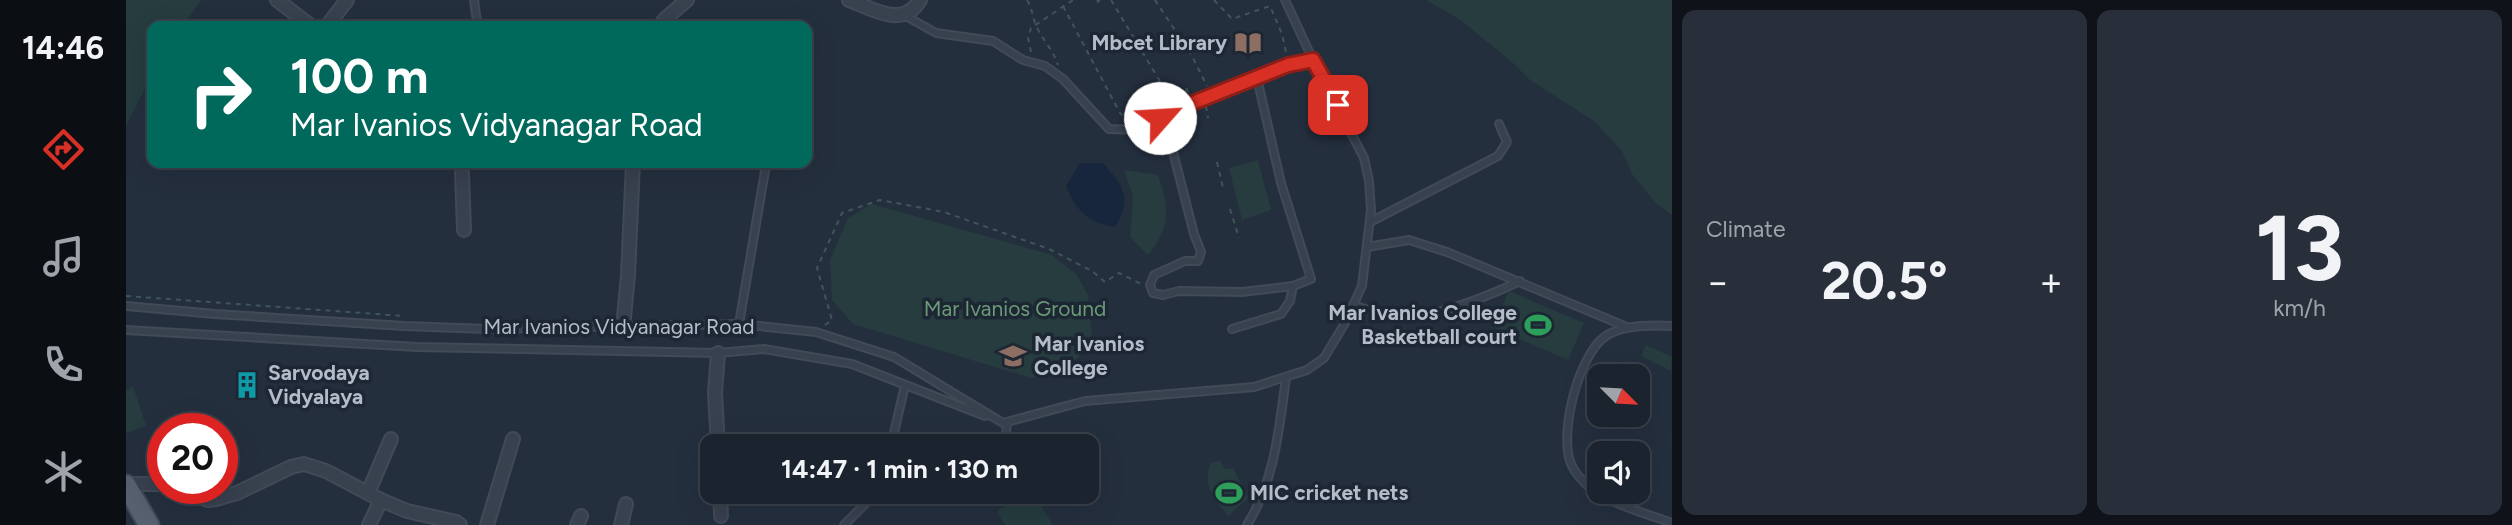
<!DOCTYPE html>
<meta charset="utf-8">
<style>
:root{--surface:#1b232e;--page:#282f3a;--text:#f1f3f6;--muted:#a0a4aa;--line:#39404a;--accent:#d93025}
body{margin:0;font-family:Figtree,sans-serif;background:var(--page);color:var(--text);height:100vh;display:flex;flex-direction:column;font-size:26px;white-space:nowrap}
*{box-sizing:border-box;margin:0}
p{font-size:23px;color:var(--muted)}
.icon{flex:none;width:38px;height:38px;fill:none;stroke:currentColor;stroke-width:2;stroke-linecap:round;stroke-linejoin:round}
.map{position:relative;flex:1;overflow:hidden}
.panel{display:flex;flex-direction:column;gap:10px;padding:10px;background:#0f1319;width:840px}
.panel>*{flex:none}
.banner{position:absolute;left:21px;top:21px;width:665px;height:147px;border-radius:14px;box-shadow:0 7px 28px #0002,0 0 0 2px var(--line);background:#00695c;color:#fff;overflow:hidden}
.needle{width:46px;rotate:114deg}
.buttons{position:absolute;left:1461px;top:364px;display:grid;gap:14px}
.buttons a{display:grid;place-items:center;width:63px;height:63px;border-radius:14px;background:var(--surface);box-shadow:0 7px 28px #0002,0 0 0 2px var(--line);font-size:35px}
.speed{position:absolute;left:21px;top:413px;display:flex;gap:14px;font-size:35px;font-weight:700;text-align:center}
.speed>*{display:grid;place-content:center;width:91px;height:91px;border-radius:50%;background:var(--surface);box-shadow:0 7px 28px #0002,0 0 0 2px var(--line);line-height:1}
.speed .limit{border:10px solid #d22;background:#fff;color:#111}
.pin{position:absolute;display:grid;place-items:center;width:60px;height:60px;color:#fff;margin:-30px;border-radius:14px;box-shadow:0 4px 10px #0006}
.me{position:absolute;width:77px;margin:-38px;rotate:64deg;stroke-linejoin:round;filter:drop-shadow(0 0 5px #0008)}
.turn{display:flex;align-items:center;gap:24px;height:147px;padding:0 28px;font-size:32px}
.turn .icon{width:91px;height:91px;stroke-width:2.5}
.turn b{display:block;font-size:49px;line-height:60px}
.big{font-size:52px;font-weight:700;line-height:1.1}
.panel .card{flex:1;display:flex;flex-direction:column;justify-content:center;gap:10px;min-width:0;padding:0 24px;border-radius:14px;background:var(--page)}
.panel .dial{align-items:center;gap:0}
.dial b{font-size:91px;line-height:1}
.heat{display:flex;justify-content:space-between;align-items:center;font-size:38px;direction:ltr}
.panel .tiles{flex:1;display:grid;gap:10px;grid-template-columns:repeat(2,1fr)}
.trip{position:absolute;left:574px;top:434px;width:399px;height:70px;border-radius:14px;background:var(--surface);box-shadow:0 7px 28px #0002,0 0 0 2px var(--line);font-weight:700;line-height:70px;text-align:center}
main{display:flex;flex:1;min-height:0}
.tabs{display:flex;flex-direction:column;width:126px;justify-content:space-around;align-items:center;background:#0b0e12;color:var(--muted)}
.tabs .icon{width:49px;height:49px}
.tabs .current{color:var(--accent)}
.tabs b{font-size:32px;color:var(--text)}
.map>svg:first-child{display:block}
</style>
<main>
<nav class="tabs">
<b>14:46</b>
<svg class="icon current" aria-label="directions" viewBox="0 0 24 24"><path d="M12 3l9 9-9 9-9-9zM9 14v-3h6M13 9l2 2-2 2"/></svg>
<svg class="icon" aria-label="music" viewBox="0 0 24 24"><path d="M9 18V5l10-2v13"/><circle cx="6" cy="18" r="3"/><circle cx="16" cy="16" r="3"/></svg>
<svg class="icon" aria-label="phone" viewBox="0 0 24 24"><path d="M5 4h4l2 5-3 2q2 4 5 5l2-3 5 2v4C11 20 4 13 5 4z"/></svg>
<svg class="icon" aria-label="climate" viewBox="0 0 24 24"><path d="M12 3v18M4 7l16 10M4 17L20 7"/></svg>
</nav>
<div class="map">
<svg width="1546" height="525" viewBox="0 0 1546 525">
<rect width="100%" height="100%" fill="#242f3e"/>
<g fill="#263c3f">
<path d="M0,0H75L57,26H26V75L0,126Z"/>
<path d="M1300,0H1546V215L1530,203L1506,174L1496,151L1468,121L1404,80L1386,62L1333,19Z"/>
<path d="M1132,160L1145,210L1116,220L1103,168Z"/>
<path d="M998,170L1032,175C1044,209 1045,226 1022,255L1004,237L1007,196Z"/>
<path d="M746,204L926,255L951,275L962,295L966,333L952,358L925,373L905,378L727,324L706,300L704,260L722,218Z"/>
<path d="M1383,291L1458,323L1442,360L1367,327Z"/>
<path d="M1520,345L1546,357L1545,371L1515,356Z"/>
<path d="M7,386L20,426L0,433V391Z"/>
<path d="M1094,461L1099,469L1107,468L1122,498L1102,516C1089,498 1075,485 1085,462Z"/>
<path d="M903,492H907L927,525H879L871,511Z"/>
</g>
<path fill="#17263c" d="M954,163H977C998,187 1006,198 989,227C963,223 950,211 940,186Z"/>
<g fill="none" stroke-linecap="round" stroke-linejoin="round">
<defs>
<g id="lane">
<path d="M778,15L810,33L867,41L897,60L919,66L937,79L983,129L1013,130L1054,108L1162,65L1187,60"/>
<path d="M346,26L351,22L348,0"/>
<path d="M1013,130L1047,152L1068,234L1075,252L1072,261H1059L1028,275L1024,285L1027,293L1037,295L1053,291L1116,292L1167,286"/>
<path d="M1244,222L1372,156L1381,142L1373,124"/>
<path d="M1241,247L1283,240L1321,252L1501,327"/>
<path d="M1227,305C1240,309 1255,316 1269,317C1301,321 1365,295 1394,281"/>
<path d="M0,306L89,314L278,326L361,329L613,324L690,332L768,357L877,423L959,401L1128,387L1181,370L1198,358L1219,323L1236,286L1245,210L1243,181L1238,158L1187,60L1159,0"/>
<path d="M613,324L640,165L642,163"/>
<path d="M1546,326C1527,325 1500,325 1483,334C1453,349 1431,437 1446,466C1464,501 1512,510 1546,523"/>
<path d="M1106,329L1155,314L1164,301L1167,286L1185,279L1155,183L1131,78"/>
<path d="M0,330L291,347L592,353L638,349L726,364L859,416"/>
<path d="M765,446L779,385"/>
<path d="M879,446L881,422"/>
<path d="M718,525L751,492"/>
<path d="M1121,525C1149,480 1153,429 1160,378"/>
</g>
<g id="street">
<path d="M151,0L185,26"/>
<path d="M723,0C747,9 777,29 794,0"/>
<path d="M201,26L221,0"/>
<path d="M534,26L539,19L561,0"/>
<path d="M336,173L338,230"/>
<path d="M497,328L502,275L507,163"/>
<path d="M592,446L589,393L592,353"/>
<path d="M0,484H37"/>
<path d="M50,488L82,500L90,499L111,493L165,467L178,464L200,471L255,500L281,511L330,522L334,525"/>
<path d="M594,492L595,516"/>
<path d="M242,493L265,439"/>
<path d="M243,525L255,500"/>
<path d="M361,525L387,439"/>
<path d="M451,525L455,516"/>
<path d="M495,525L500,504"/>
</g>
<path id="primary" d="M0,485L23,525"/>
</defs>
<use href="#lane" stroke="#414a57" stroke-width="10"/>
<use href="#street" stroke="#414a57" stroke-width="16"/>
<use href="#primary" stroke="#414a57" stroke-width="23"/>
<g stroke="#3f5557" stroke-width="2" stroke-dasharray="5 5" stroke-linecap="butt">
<path d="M901,0C906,8 906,14 909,23C914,37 927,49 932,65"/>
<path d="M971,0L972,2L974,0"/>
<path d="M985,0L1041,93L1043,96L1061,89L1062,93"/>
<path d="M1029,0L1066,56L1081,86"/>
<path d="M1088,0L1106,19L1144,6L1156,34L1161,57"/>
<path d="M937,6L994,113L1002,121"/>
<path d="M905,52L902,38L905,28L947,0"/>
<path d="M1080,106L1082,118"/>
<path d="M1091,162L1097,188"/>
<path d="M1104,209L1113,238"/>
<path d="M0,296L278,316"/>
<path d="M699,325L706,320L691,268L716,213L754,200L818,212L923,249L966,271L979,282L993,273L1015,284"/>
</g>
<use href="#lane" stroke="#38414e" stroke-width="6"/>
<use href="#street" stroke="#38414e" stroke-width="12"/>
<use href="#primary" stroke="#56606e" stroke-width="19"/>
</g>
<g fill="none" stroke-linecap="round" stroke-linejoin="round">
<defs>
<path id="route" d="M1034,118L1054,108L1162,65L1187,60L1212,105"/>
</defs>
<use href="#route" stroke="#8d1f18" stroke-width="18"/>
<use href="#route" stroke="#d93025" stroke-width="12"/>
</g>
<defs>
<symbol id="library-bare" viewBox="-9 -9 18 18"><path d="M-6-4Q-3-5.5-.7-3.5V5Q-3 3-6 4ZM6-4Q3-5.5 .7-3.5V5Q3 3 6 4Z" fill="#8d6e63" stroke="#1d2633" stroke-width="2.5" paint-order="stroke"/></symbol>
<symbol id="stadium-bare" viewBox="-9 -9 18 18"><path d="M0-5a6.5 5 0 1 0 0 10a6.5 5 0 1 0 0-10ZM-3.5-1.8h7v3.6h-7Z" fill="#2e9e5b" stroke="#1d2633" stroke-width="2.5" paint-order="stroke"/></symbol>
<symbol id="university-bare" viewBox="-9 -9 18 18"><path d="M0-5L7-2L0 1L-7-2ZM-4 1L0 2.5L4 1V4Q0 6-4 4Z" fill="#8d6e63" stroke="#1d2633" stroke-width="2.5" paint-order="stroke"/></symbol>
<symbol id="building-bare" viewBox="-9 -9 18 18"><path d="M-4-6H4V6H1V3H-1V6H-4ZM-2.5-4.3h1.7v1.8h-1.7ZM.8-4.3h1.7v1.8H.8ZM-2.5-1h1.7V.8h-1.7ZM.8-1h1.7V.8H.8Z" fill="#0f9aa8" stroke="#1d2633" stroke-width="2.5" paint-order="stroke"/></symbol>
</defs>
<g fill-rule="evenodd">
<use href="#library-bare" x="1103" y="24" width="38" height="38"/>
<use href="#stadium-bare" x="1393" y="306" width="38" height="38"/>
<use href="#university-bare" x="868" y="337" width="38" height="38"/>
<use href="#building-bare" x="102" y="366" width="38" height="38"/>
<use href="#stadium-bare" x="1084" y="474" width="38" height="38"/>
</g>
<g text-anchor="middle" stroke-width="7" stroke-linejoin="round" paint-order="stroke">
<g font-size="21" font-weight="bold" fill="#b4bcc9" stroke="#1d2633" text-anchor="start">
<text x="1101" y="50" text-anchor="end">Mbcet Library</text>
<text x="1391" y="320" text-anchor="end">Mar Ivanios College<tspan x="1391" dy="24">Basketball court</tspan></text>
<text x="908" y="351">Mar Ivanios<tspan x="908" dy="24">College</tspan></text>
<text x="142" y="380">Sarvodaya<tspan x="142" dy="24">Vidyalaya</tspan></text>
<text x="1124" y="500">MIC cricket nets</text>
</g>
<g font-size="21" fill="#6b9a76" stroke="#1d2633">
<text x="889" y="316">Mar Ivanios Ground</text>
</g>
<g font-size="21" fill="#b4bcc9" stroke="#1d2633">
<text x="493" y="334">Mar Ivanios Vidyanagar Road</text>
</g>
</g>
</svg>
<div class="buttons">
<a><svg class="needle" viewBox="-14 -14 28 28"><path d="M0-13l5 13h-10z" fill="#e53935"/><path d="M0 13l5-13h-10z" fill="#a0a4aa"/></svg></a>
<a><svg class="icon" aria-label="sound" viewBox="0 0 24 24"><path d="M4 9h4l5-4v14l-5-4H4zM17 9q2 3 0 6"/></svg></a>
</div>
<div class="speed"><div class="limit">20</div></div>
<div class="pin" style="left:1212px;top:105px;background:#d93025"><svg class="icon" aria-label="arrive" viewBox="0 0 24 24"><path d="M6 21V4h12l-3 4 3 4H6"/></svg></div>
<svg class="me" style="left:1034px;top:118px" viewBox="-20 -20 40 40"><circle r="19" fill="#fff"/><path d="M0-13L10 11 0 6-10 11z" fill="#d93025"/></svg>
<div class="trip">14:47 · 1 min · 130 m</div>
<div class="banner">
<div class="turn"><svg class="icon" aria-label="right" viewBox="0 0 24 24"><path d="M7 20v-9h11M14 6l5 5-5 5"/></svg><div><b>100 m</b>Mar Ivanios Vidyanagar Road</div></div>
</div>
</div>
<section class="panel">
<div class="tiles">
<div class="card"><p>Climate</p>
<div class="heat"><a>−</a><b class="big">20.5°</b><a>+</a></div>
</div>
<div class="card dial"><b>13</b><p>km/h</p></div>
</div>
</section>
</main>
